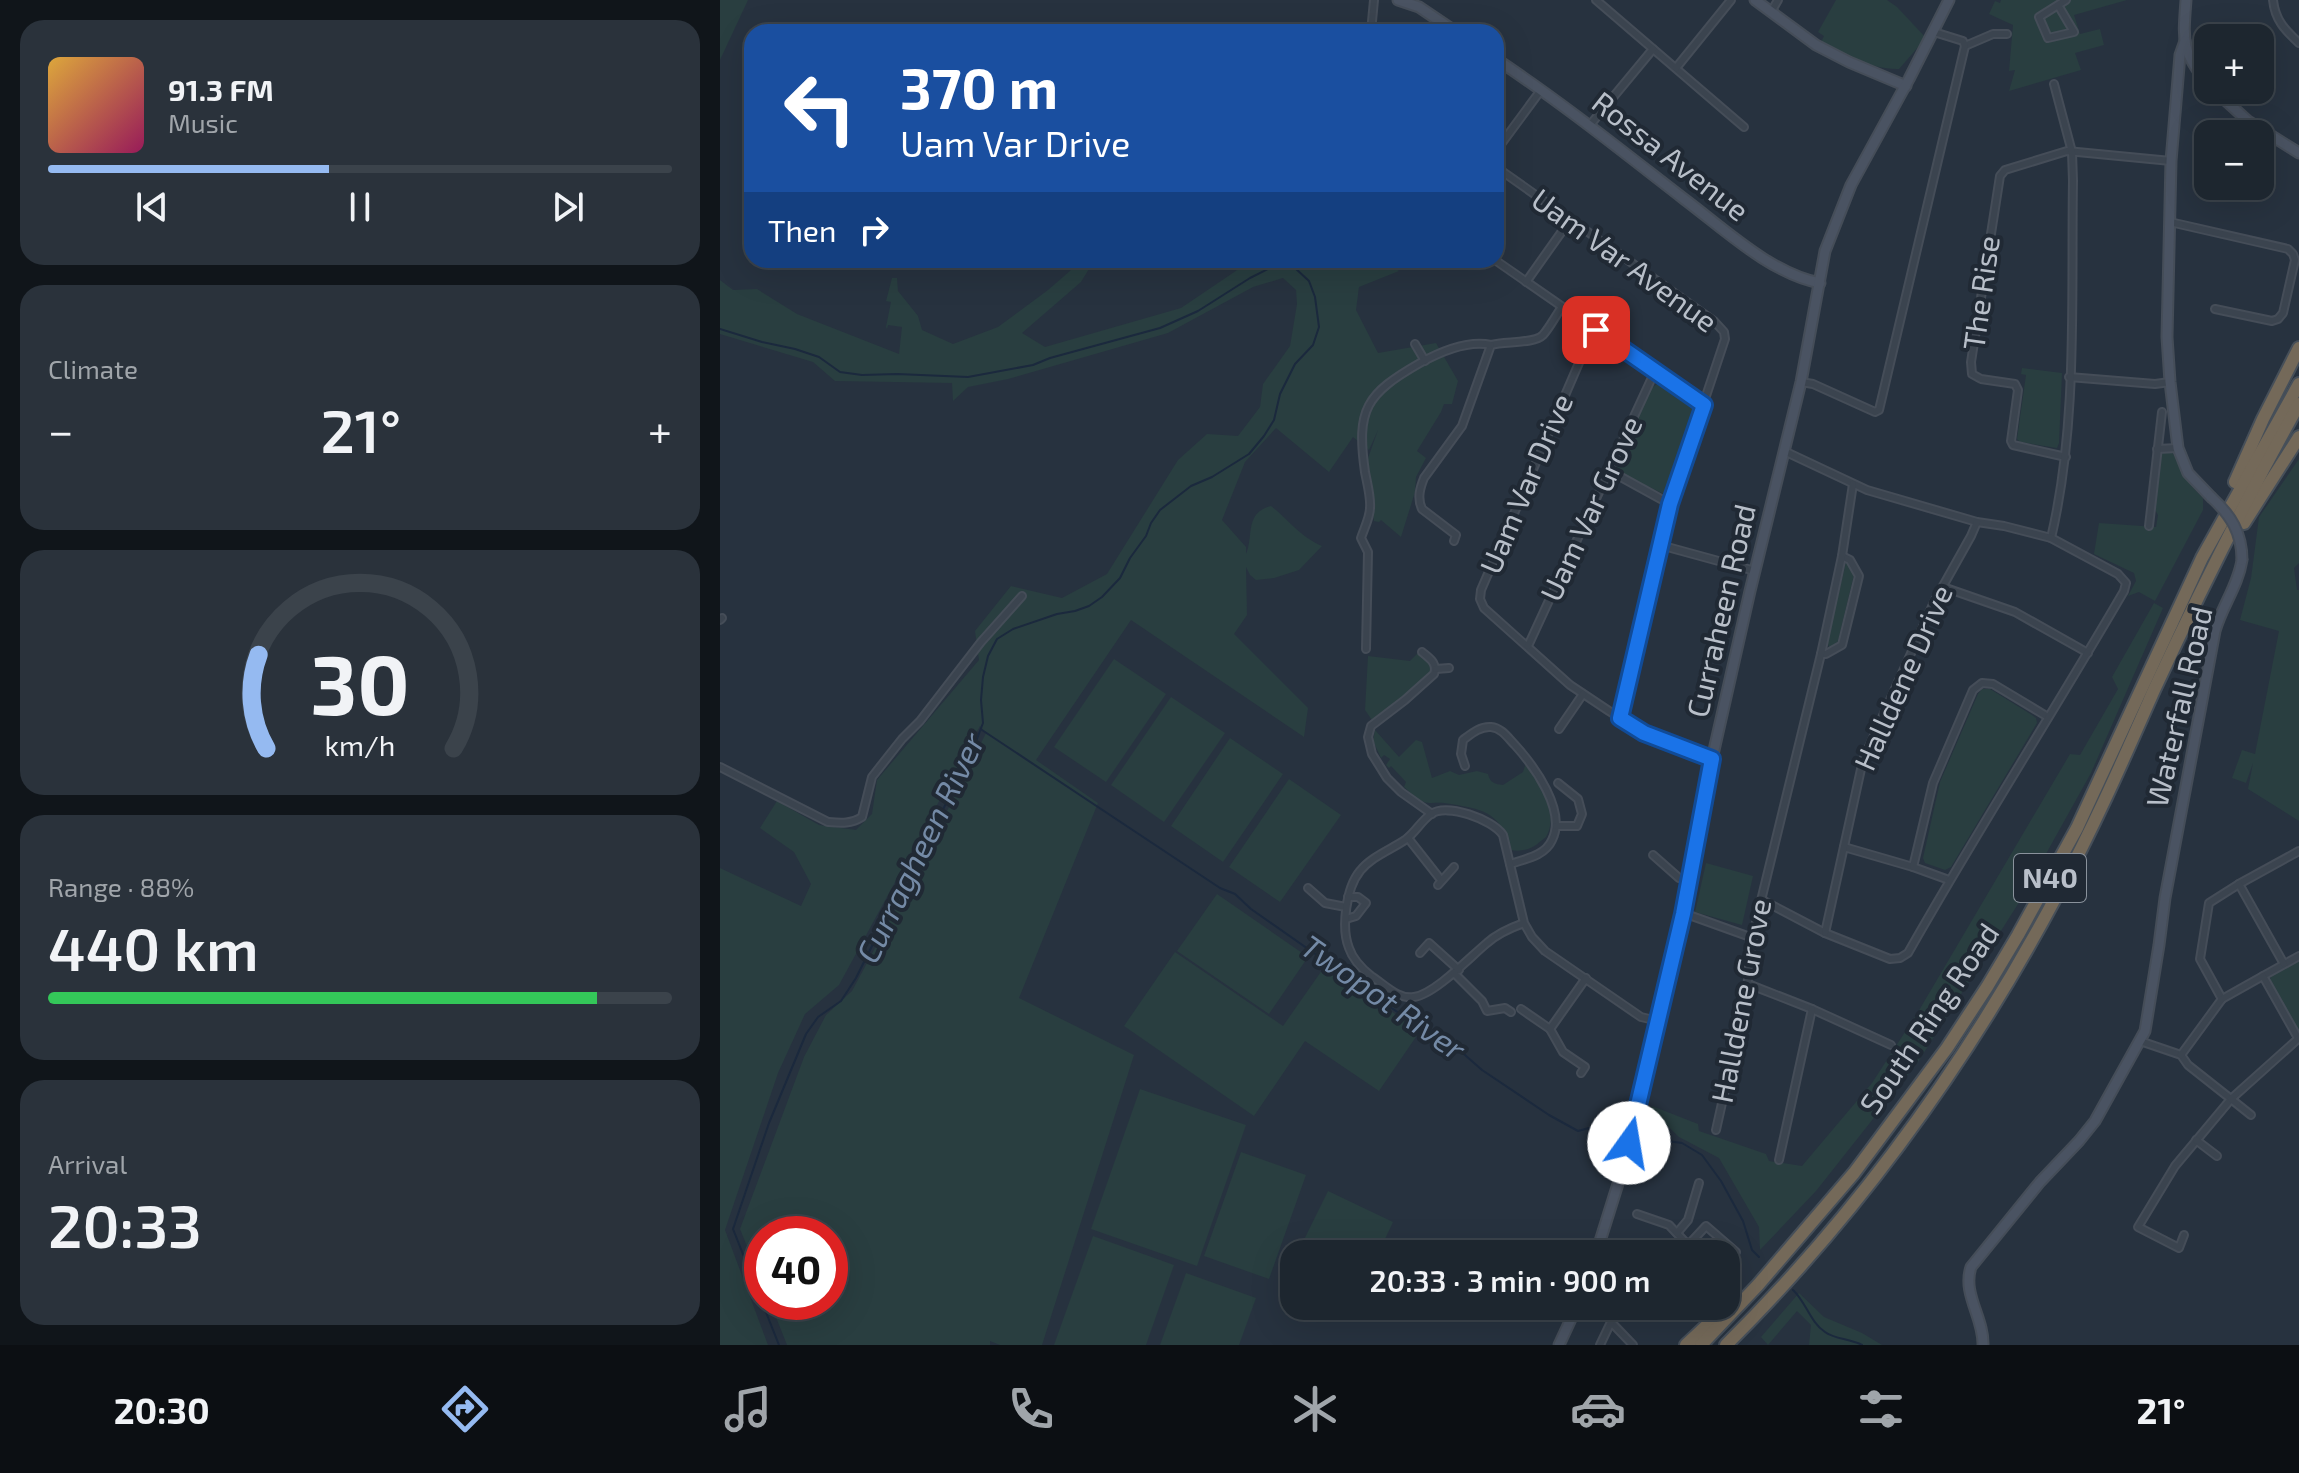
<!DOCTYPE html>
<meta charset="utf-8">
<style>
:root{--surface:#1d262f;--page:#2a323b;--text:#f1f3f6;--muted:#a0a5aa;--line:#3b434b;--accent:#95baf1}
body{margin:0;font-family:"Exo 2",sans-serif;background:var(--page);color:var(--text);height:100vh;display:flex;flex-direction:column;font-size:30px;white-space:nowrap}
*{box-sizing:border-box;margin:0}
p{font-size:26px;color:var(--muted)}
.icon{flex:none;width:44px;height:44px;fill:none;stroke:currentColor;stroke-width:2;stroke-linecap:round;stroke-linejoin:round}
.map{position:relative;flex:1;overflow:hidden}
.drawer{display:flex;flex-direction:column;gap:20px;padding:20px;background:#10151a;width:720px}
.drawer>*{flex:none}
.guide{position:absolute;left:24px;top:24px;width:760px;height:244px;border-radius:24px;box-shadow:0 8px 32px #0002,0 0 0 2px var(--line);background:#1a4fa0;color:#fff;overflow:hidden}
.controls{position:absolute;left:1474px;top:24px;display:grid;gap:16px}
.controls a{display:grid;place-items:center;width:80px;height:80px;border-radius:16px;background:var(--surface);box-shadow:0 8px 32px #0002,0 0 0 2px var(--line);font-size:40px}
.speed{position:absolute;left:24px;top:1216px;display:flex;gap:16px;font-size:40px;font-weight:700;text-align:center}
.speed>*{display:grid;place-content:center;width:104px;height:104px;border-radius:50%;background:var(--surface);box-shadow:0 8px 32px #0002,0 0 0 2px var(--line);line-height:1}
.speed .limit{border:12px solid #d22;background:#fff;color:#111}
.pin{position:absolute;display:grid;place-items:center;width:68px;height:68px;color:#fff;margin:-34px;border-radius:16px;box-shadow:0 4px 12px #0006}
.me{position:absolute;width:88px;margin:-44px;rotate:13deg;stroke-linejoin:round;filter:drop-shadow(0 0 6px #0008)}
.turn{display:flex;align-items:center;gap:28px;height:168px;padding:0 24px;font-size:36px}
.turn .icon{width:104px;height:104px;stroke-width:2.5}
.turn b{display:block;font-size:56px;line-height:68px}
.then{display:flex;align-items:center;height:76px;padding:0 24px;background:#0003;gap:16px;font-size:30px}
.big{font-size:60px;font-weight:600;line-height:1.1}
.drawer .card{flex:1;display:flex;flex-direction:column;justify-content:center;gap:12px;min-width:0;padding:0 28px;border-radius:24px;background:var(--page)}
.drawer .dial{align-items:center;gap:0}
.dial svg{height:208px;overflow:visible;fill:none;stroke:var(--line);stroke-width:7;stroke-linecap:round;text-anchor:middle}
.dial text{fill:var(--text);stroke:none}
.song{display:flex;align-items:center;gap:24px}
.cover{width:96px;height:96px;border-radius:12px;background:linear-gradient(135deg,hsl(40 70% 55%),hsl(330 70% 35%))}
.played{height:8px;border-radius:4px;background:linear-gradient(90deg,var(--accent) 45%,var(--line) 45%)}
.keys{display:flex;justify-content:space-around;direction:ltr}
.heat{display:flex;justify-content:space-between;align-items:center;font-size:44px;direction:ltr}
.charge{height:12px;border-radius:6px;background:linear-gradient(90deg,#34c759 88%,var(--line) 0)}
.trip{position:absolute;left:560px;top:1240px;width:460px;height:80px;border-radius:24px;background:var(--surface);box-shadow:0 8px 32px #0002,0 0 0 2px var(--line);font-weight:600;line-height:80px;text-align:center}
.tab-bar{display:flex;height:128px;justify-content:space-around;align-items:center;background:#0c0f13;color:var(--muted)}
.tab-bar .icon{width:56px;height:56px}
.tab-bar .on{color:var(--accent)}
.tab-bar b{font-size:36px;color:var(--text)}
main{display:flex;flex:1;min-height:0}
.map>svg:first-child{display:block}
</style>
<main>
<section class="drawer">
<div class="card">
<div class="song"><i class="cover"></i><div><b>91.3 FM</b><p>Music</p></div></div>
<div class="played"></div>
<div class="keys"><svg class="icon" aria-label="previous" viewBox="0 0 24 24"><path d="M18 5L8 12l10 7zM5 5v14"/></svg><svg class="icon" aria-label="pause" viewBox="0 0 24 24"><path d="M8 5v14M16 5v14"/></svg><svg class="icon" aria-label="next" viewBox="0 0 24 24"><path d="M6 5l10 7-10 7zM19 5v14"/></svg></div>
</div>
<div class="card"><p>Climate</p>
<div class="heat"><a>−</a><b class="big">21°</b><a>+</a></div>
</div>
<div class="card dial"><svg viewBox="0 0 100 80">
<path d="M14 69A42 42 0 1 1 86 69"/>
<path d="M14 69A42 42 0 0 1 11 33" stroke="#95baf1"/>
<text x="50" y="56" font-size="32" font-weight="700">30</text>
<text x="50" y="72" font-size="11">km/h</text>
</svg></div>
<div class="card"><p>Range · 88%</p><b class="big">440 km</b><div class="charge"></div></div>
<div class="card"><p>Arrival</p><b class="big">20:33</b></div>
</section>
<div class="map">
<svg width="1579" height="1345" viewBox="0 0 1579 1345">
<rect width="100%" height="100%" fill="#27323f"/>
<g fill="#293e40">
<path d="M0,0H28L0,60Z"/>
<path d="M1116,0H1167L1177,7L1206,38L1179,69C1153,70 1123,54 1101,42L1104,36L1098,32Z"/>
<path d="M1281,0H1407L1354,15L1360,34L1380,29L1384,45L1355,53L1361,70L1289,91L1295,70L1289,71L1293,25L1269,14L1275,1L1280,3Z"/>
<path d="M532,260H662L679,271L639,287L636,310L658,353L716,343L738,381L732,404H724L721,412L697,451L706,458L696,477L695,492L681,537L661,520L659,522L654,521L647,461L658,430L649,450L633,437L609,472L556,428L525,462L502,520L526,547V554C534,536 524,513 551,506C569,520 579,536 602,546L579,570L554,578L536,580L530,575L526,567L527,615L514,634L588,708L584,737L411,620L316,760L378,803L299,998L414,1055L322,1345H280L270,1341V1345H67L50,1302H110V1234H42V1283L20,1229L84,1057L106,1015L132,991L209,847L266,733L260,726L119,985L85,1014L58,1073L5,1230L48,1345H0V868L81,906L91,884L74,852L40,828L57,801L99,825L136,830L152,814L157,780L259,660L255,631L291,586L342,598L387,574L458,460L487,434L518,436L540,407L543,384L570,346L577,304L576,290L563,278L533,287L448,333L288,379L248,387L233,401L232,383L115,381L93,362L0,334V280L13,290L37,289L77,314L179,354L182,327L168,325L167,329L166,327L171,302L166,301L172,278H177L178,291L198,316L202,330L233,344L278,327L328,290L358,264L369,269L361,282L302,333L325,347L461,308Z"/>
<path d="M1302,368L1342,373L1339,443L1337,448L1300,442L1297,439L1306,375L1301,374Z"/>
<path d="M942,381L970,402L974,412L948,496L902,474L897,469V463L931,388Z"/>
<path d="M1449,450C1456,455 1455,459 1459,466C1464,478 1474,489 1483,498V510L1435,601L1419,592L1408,596L1416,581L1414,573L1374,554L1379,523L1436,527L1438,515L1433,506L1440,459L1443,451Z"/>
<path d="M1579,459V563L1574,568L1577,590H1579V821L1528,789L1533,763L1526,783L1512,778L1522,750L1535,754L1559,631L1520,620L1531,578L1539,517Z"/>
<path d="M1126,562L1134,575L1118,641L1110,649L1107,642Z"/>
<path d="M1434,603L1443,608L1371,773L1298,904L1198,1062L1096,1191L1040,1250L1039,1227L999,1158L959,1137L930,1109L932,1106L978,1124L979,1131L1046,1154L1049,1161L1082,1166L1152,1083L1198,1012L1350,754L1360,755L1398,689L1392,677Z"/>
<path d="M698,653L713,666C707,685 669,710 652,720L645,710L648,656L690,661Z"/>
<path d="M394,659L446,694L386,782L334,747Z"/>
<path d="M1262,689H1270L1312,715L1316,718L1317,723L1231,867L1225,870L1205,863L1203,858L1220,782L1258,694Z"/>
<path d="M451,697L505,733L444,822L391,785Z"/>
<path d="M655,730L679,757L696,740L702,742L712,778L730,771L739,775L757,771L768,774C770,783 775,784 783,785L803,772L806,763C819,781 840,814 826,837C825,838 817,844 816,845C808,850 800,852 791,850C780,810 762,809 724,803C718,802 710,804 704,802C697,800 690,792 684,787L686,782L671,766L669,768L666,765L670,759L664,755L661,758L653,741Z"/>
<path d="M510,738L563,774L503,862L451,826Z"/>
<path d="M569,779L621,815L560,902L509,867Z"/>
<path d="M986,863L1033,876L1022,925L975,912Z"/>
<path d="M497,894L588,957L549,1014L457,951Z"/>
<path d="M455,952L563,1026L605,966L700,1031L659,1091L585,1041L534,1116L404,1026Z"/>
<path d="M1579,959V1033L1550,983L1551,975Z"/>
<path d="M420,1089L526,1125L477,1266L371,1229Z"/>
<path d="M521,1152L586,1175L549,1279L484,1256Z"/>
<path d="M608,1191L673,1222L658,1254H577Z"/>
<path d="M373,1236L454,1265L426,1345H334Z"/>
<path d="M466,1273L536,1298L519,1345H440Z"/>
<path d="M1079,1293L1104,1317L1142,1333L1162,1345H1089L1091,1325L1077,1311L1048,1345L1041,1337Z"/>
</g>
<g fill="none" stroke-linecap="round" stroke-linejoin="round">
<g stroke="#1b293d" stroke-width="2">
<path d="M0,329L42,342L75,349L99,357L120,372L142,375L177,374L248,377L313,365L330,358L440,328L478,311L530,278L560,263L575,268L589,281L595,297L599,327L593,345L575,364L560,394L554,420L544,436L529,454L492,477L471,486L440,510L431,523L426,536L410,558L400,578L382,597L369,606L355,611L337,614L293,629L277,639L268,656L263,677L261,700L263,723L249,760L173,904L136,978L121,1001L98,1017L86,1034L49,1123L13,1229L59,1345"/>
<path d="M262,730L500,888L515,894L531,909L618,970L635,980L658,999L718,1039L737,1048L762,1070L829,1115L858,1131L869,1128L887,1135L890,1144L902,1150"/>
<path d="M913,1151L939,1140L962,1143L982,1155L1001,1181L1023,1221L1032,1250L1039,1257"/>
<path d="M1073,1290C1086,1302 1090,1322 1105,1332C1114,1339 1131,1339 1142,1345"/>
</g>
<defs>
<g id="street">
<path d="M876,0L1024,127"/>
<path d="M1553,0C1555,20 1565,30 1579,43"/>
<path d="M1338,5L1354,32L1328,38L1319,17L1346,0"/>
<path d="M1051,12L1058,0"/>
<path d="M651,32L654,0"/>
<path d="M1245,46L1273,34H1287"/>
<path d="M956,68L1011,0"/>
<path d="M870,125L933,49"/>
<path d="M776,151L821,90"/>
<path d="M776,167L994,321L1004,332L1005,339L950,504L900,718"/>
<path d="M1450,222L1568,249L1573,254L1575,260L1563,313L1558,319L1552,321L1495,309"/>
<path d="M775,260L984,405"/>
<path d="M806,282L850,220"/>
<path d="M876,330L868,342L761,590L760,599L764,608L850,685L889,711L924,733L992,759"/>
<path d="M695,344L705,361"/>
<path d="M1349,377L1435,384L1450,382"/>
<path d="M1081,382L1093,384L1155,412L1159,410L1245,46L1243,41L1214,32"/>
<path d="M1437,449L1458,448"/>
<path d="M1346,457L1293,445L1291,441L1298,390L1295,384L1261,379L1252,374L1251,362L1280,176L1285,170L1347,151L1451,161"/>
<path d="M890,471L950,504"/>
<path d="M1429,526L1442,412"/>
<path d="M1331,538C1358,424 1351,298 1353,181L1352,152L1334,84"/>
<path d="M734,541L736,535L702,509C697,498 700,488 704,478L742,426L771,345C784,341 814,344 823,335C830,327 836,315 842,307"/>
<path d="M940,545L1035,571"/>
<path d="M1223,587L1295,612L1368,653"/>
<path d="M0,620L2,618"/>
<path d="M808,646L935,371"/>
<path d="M646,649L648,552L641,538C644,529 650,517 650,508C651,497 647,483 645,472C636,409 646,394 700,363C720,352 748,340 771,345"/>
<path d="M702,652C709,658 718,663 714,674L685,700L651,726L648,737L652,754L667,778L681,792L712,814"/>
<path d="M1101,654H1106L1122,645L1139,576L1130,560L1122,556"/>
<path d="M716,669L729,668"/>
<path d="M839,729L863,694"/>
<path d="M745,766L741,754L743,740C751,734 760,726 771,727C782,728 788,738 795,745C814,766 847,811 832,840C825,856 805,859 790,864"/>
<path d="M0,767L108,822C121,823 131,824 142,817L152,777L182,739L200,721L261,642L302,596"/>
<path d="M836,826H857L862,814L858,799L838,783"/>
<path d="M688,838L721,880"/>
<path d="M1124,847L1193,867"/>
<path d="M933,855L959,878L969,880"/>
<path d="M1229,880L1193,867L1213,783L1253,690L1262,683L1273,684L1328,717"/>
<path d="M1519,884L1579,851"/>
<path d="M718,885L734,867"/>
<path d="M588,888L605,903L626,907"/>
<path d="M1042,900L1105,933L1170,959L1180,958L1188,953C1257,831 1333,713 1404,591L1406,583L1398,574L1331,538L1284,526L1257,522L1147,490L1064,451"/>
<path d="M963,914L969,915L1033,938"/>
<path d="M626,919L636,916L646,903L638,897H628"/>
<path d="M804,923C790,928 778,933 767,943C750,957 715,994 694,997C678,1000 664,984 651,976C641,968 633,960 629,948C621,928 626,888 640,871C651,857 670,850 685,840C695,833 701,821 711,814C727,803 772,819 783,835L804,923L812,937L825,951L921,1017L938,1021"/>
<path d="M1105,933L1143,760L1214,602L1251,536L1257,522"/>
<path d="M700,953L709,943L739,970"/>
<path d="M734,973L762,1001L767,1011L785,1008L791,1012"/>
<path d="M1543,976L1579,956"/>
<path d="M1028,984L1092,1009L1171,1045"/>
<path d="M1502,999L1480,959L1489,903L1519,884L1564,964"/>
<path d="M801,1009L830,1029"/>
<path d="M1420,1041L1461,1055L1468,1065L1511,1099L1455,1166L1418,1227L1459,1248L1464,1235"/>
<path d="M1461,1055L1502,999L1543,976L1578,1038"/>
<path d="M861,1073L865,1067L843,1052L830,1029L866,978"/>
<path d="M1531,1115L1511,1099L1579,1038"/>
<path d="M996,1130L1027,991L1030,954L1037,917L1101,654L1122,556L1133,484"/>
<path d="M1476,1140L1497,1156"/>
<path d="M1059,1160L1092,1009"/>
<path d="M917,1214L949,1225L968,1245"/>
<path d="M957,1233L968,1220L979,1183"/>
<path d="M960,1254L986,1226L1016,1252"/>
<path d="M972,1306L975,1309"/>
<path d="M891,1322L913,1345"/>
<path d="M880,1345L891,1322L906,1306"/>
</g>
<g id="secondary">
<path d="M678,0L699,7L736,32"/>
<path d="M1035,0L1096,45L1129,62L1186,86"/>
<path d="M1466,0C1463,41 1461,51 1488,84"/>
<path d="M1465,41L1460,55L1451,161L1447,337L1450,382L1458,448L1468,473L1491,497"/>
<path d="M776,59C841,102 902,151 964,199C1003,228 1051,274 1100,283"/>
<path d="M1494,90L1528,121L1579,153"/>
<path d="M876,1254L907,1155L963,914L992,759L1030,591L1081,382L1105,251L1131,185L1189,79L1229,0"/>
<path d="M839,1345L857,1306"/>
<path d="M1263,1345C1264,1318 1242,1294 1251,1267L1320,1182L1359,1141L1375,1121L1425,1031L1439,945L1445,898L1495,631C1502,606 1518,586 1522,560"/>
</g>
<g id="highway">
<path d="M1515,482L1543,419L1579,348"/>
<path d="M1524,523L1579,437"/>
<path d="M966,1345L1013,1301"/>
<path d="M981,1345L1038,1285L1134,1173L1227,1048L1267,987L1298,935L1357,828L1482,558L1579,384"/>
<path d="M1006,1345C1139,1213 1250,1058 1338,893C1374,827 1404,758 1434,690C1479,593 1527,497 1579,404"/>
</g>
</defs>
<use href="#street" stroke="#454d58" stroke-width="10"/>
<use href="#secondary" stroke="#454d58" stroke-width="13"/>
<use href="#highway" stroke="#464f59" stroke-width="16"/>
<use href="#street" stroke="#3b444f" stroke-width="6"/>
<use href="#secondary" stroke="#4a5362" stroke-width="9"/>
<use href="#highway" stroke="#746959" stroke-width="12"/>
<defs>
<path id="secondary-bridge" d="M1491,497C1511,515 1522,533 1522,560"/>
</defs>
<use href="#secondary-bridge" stroke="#454d58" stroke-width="13" stroke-linecap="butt"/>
<use href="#secondary-bridge" stroke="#4a5362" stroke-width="9"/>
</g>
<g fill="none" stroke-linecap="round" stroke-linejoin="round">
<defs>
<path id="route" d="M876,330L984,405L950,504L900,718L924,733L992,759L963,914L909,1143"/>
</defs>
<use href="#route" stroke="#114b97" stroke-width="20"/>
<use href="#route" stroke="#1a73e8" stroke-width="14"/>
</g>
<g text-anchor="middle" stroke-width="8" stroke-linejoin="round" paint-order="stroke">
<rect fill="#202934" stroke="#8a929c" stroke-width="2" x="1294" y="854" width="72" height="48" rx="6"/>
<g font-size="28" font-weight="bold" fill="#b8bfc9">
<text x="1330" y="888">N40</text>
</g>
<g font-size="30" fill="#b8bfc9" stroke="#202934">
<text transform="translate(950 157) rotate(38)" y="10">Rossa Avenue</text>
<text transform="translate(904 261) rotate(36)" y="10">Uam Var Avenue</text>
<text transform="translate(1262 293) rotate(-82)" y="10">The Rise</text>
<text transform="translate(807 484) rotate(-67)" y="10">Uam Var Drive</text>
<text transform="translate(872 509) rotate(-65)" y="10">Uam Var Grove</text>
<text transform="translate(1002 611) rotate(-77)" y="10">Curraheen Road</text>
<text transform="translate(1184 678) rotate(-66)" y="10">Halldene Drive</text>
<text transform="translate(1460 707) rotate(-77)" y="10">Waterfall Road</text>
<text transform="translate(1022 1001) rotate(-79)" y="10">Halldene Grove</text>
<text transform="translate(1210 1019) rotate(-56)" y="10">South Ring Road</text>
</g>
<g font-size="32" font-style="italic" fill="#748aa6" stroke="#202934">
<text transform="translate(201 848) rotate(-64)" y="11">Curragheen River</text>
<text transform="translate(663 998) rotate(35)" y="11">Twopot River</text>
</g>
</g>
</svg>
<div class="controls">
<a>+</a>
<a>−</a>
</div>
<div class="speed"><div class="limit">40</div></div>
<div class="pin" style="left:876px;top:330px;background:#d93025"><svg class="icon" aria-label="arrive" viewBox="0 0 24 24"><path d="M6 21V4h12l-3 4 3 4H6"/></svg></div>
<svg class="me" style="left:909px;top:1143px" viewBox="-20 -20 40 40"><circle r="19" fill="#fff"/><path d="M0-13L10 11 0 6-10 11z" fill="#1a73e8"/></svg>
<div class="trip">20:33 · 3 min · 900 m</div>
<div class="guide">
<div class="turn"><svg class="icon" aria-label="left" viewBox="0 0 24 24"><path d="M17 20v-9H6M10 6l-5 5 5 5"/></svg><div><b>370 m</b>Uam Var Drive</div></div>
<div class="then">Then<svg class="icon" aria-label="right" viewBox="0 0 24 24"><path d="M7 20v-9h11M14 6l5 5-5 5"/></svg></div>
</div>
</div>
</main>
<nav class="tab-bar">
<b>20:30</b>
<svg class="icon on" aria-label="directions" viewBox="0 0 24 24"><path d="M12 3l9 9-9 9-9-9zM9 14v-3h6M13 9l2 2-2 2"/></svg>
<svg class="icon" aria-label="music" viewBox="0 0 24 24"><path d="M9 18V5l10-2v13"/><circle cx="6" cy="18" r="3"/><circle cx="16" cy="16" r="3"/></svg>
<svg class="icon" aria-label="phone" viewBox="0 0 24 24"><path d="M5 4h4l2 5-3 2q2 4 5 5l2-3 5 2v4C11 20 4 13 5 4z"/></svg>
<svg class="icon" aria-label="climate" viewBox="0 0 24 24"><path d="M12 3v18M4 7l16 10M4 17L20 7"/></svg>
<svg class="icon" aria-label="car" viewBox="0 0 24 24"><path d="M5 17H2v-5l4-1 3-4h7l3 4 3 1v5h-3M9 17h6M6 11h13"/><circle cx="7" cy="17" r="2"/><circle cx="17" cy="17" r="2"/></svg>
<svg class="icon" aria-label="filters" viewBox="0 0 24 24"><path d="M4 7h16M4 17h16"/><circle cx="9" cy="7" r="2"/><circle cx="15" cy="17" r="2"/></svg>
<b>21°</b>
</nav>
